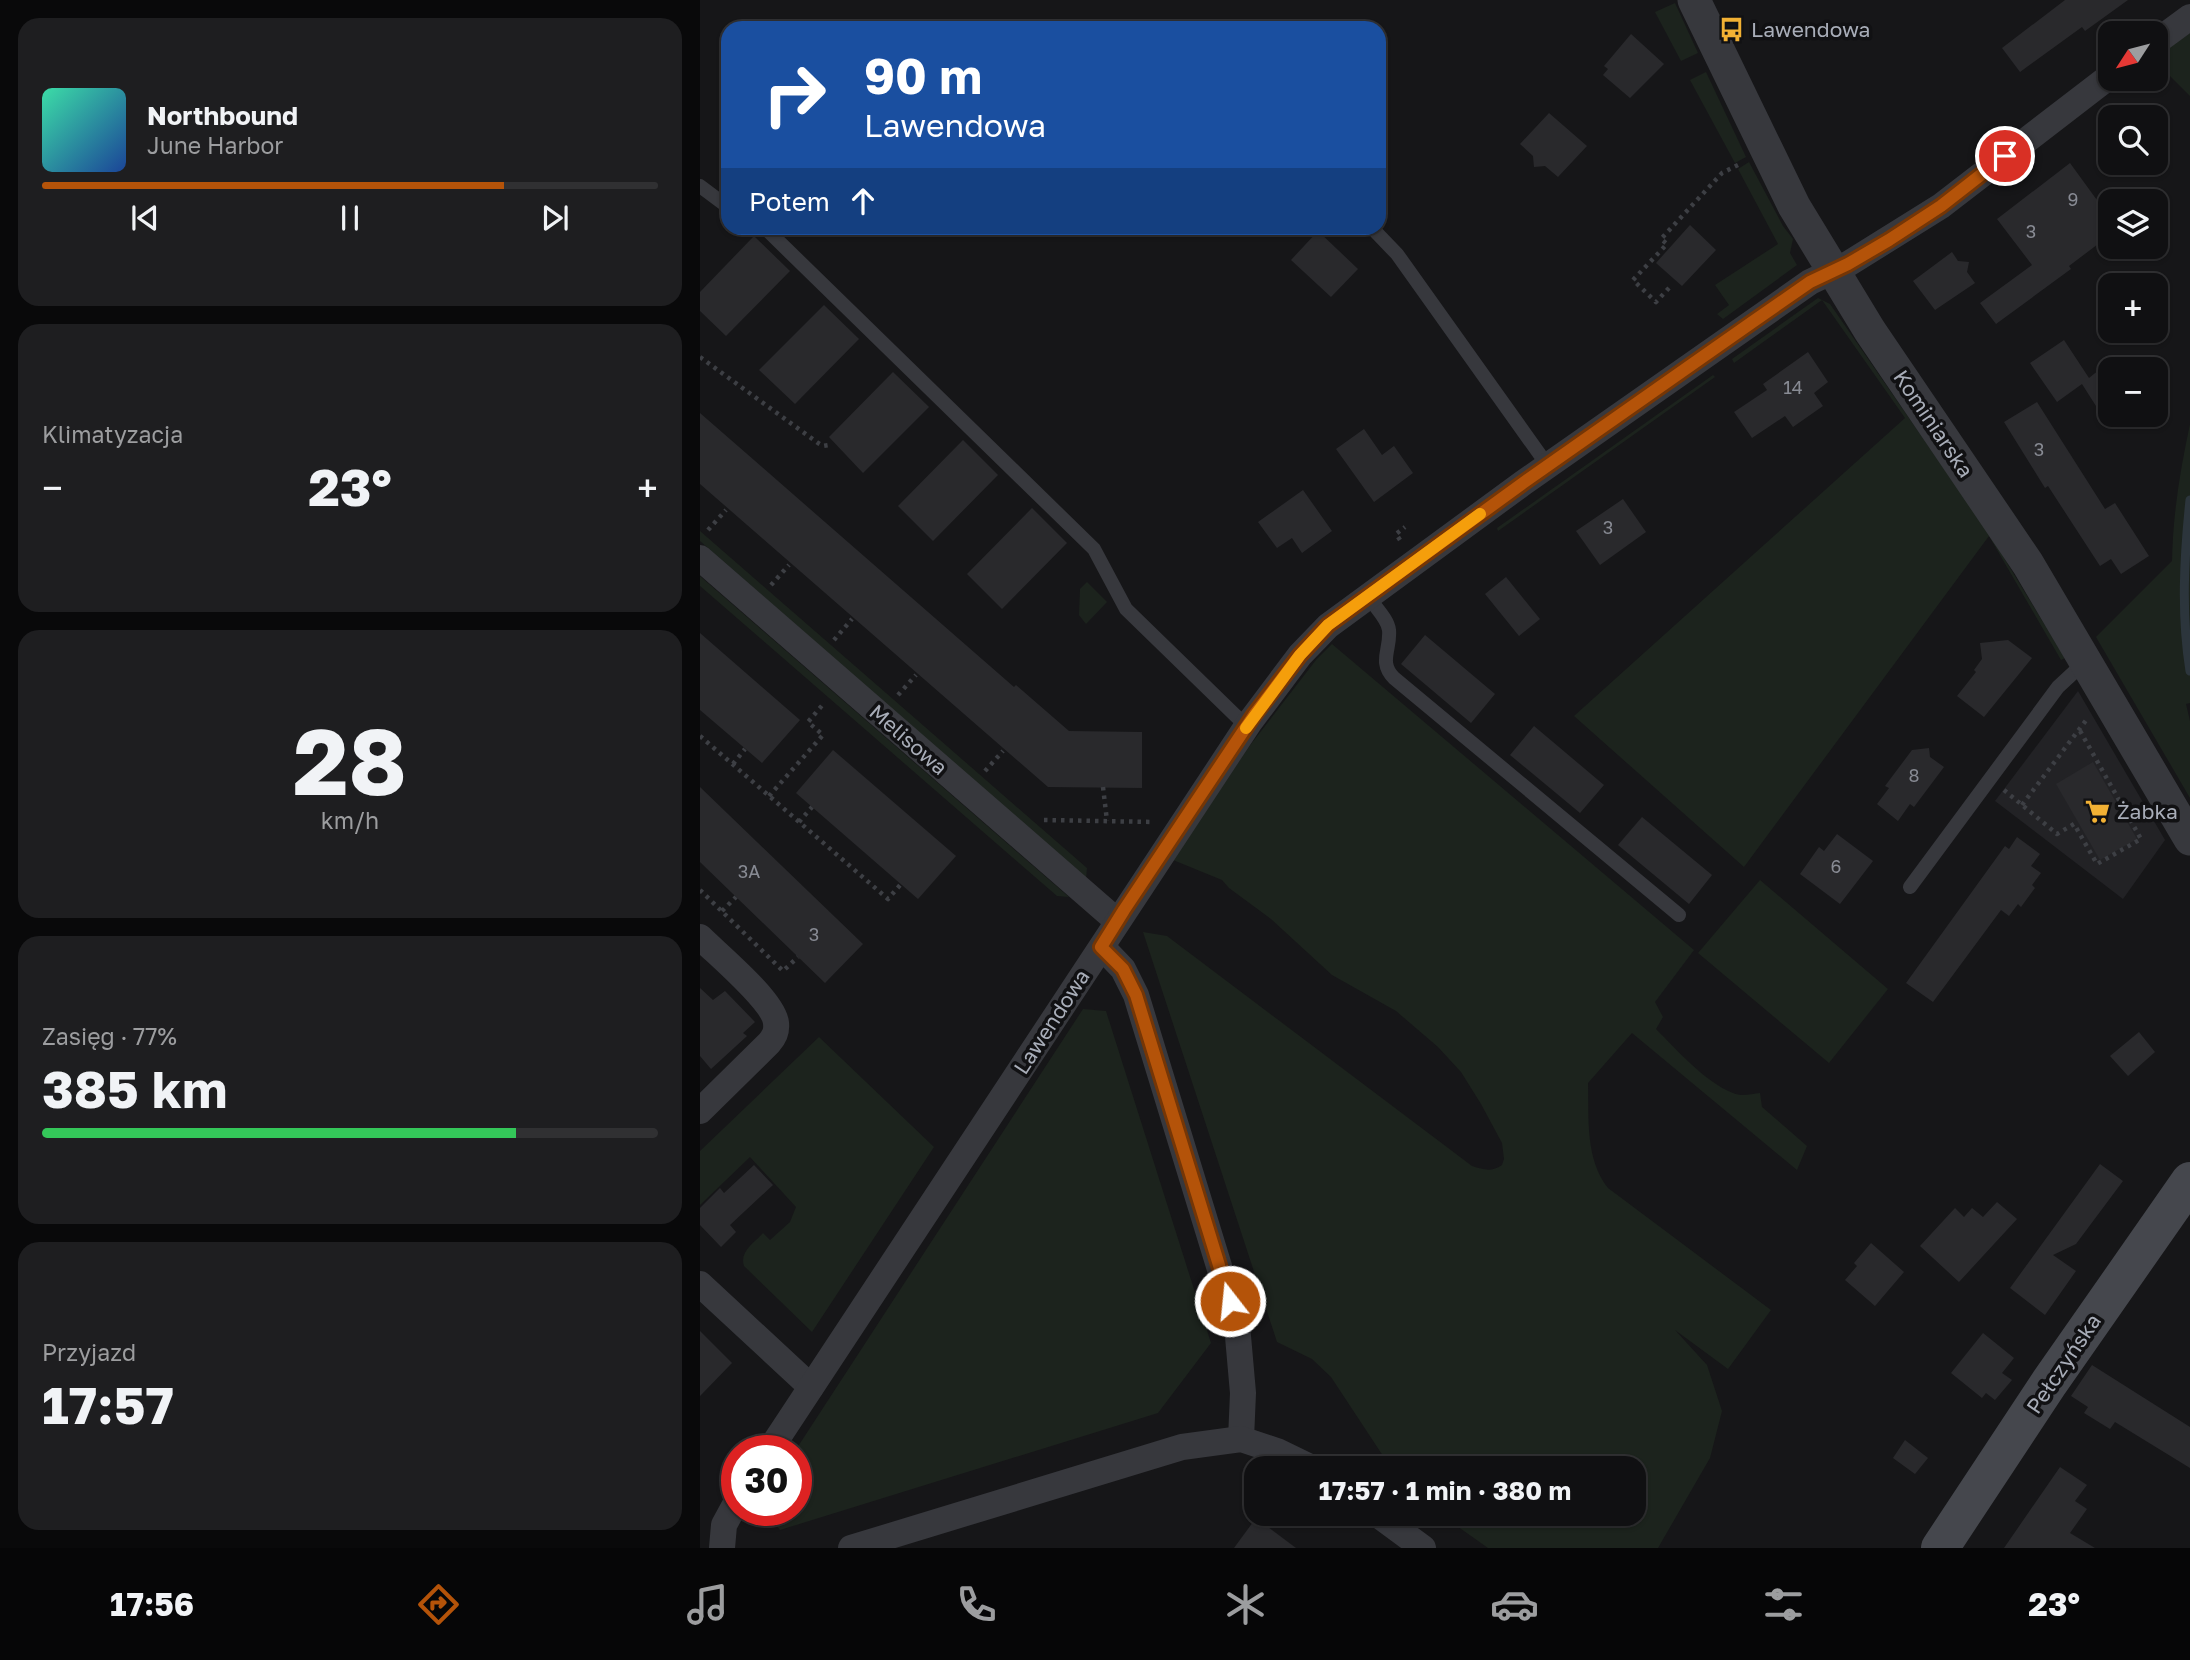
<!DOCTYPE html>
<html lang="pl">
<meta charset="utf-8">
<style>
:root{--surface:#101012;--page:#1e1e20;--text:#f1f3f6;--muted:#9c9d9f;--line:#303032;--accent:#b45309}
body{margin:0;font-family:"Golos Text",sans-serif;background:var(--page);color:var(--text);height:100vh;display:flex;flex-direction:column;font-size:26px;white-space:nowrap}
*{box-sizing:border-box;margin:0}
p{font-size:23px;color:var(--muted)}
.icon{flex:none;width:38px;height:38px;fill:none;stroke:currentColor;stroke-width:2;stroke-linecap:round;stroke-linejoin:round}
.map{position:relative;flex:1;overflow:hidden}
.side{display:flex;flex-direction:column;gap:18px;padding:18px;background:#09090a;width:700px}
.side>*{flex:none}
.guide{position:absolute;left:21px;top:21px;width:665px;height:214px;border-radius:21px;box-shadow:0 2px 5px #0004,0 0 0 2px var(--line);background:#1a4fa0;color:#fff;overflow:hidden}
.needle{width:46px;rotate:234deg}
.buttons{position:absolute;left:1398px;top:21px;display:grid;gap:14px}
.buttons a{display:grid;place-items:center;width:70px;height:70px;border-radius:14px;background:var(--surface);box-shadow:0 2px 5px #0004,0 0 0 2px var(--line);font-size:35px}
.speed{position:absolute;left:21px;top:1435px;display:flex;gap:14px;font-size:35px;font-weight:700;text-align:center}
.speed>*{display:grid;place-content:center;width:91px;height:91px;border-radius:50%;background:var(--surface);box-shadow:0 2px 5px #0004,0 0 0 2px var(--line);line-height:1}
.speed .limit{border:10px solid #d22;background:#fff;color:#111}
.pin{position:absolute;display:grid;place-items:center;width:60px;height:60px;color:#fff;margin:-30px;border:4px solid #fff;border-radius:50%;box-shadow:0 2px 7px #0007}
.me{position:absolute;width:77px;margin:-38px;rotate:344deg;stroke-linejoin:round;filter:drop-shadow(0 0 5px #0008)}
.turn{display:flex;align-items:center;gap:24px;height:147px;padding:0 28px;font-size:32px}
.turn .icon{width:91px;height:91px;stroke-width:2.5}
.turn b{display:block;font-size:49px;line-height:60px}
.then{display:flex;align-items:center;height:66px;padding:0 28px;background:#0003;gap:14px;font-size:26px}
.big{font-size:52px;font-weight:700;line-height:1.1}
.side .widget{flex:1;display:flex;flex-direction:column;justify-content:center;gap:10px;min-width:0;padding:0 24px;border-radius:21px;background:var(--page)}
.side .dial{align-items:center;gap:0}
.dial b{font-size:91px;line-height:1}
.song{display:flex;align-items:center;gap:21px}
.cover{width:84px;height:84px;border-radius:10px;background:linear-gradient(135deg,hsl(160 70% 55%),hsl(220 70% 35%))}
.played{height:7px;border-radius:4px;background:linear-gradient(90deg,var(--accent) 75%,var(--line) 75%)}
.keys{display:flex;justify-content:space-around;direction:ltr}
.heat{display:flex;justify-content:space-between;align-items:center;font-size:38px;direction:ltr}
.charge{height:10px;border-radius:5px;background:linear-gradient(90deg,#34c759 77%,var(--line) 0)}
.trip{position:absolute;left:544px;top:1456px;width:402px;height:70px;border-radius:21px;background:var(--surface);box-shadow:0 2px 5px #0004,0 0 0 2px var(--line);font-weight:700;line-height:70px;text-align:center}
.menu{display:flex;height:112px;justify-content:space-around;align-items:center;background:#060607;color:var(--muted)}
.menu .icon{width:49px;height:49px}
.menu .selected{color:var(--accent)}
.menu b{font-size:32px;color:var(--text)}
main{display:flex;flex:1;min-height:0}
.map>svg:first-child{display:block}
</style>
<main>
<section class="side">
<div class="widget">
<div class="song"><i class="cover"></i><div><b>Northbound</b><p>June Harbor</p></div></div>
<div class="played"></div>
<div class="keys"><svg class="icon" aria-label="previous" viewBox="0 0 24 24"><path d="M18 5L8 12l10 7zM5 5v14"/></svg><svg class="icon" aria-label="pause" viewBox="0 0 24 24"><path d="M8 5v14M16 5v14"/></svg><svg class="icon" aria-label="next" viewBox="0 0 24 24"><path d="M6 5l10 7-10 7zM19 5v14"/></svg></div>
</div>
<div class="widget"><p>Klimatyzacja</p>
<div class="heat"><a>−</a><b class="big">23°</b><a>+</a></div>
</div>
<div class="widget dial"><b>28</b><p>km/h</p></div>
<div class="widget"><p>Zasięg · 77%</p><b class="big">385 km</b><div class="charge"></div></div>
<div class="widget"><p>Przyjazd</p><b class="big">17:57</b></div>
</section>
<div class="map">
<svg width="1490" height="1548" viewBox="0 0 1490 1548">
<rect width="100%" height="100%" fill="#161618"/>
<path fill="#222225" d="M1378,691L1465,840L1423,899L1295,801Z"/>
<g fill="#1c231d">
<path d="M975,3L998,53L981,61L955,12Z"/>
<path d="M1490,33V96L1456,62V57Z"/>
<path d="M1006,72L1046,157L1035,163L990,80Z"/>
<path d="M1049,162L1083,226L1093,239L1090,253L1097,265L1023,319L1017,314L1029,305L1015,285L1078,244L1038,169Z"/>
<path d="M1118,298L1130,304L1290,535L1365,658L1361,660L1289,536L1044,867L874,716L1205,418L1122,300L1034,363L1032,359Z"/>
<path d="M1013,375L1015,377L798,531L797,528Z"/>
<path d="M1490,424V703L1486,704L1490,721V798L1396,637L1472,561C1473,513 1480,471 1490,424Z"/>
<path d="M0,531L387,868L386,879L0,541Z"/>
<path d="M0,576L1,577L369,897L357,896L0,586Z"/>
<path d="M387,582L407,602L386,624L379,615L380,589Z"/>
<path d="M632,644L994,950L955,1002L963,1017L956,1029C976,1049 1006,1083 1033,1093C1042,1097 1051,1094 1060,1093L1062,1107L1107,1146L1097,1170L932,1033L888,1083C889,1118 885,1159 908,1188L1071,1310L1028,1369L975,1330L1007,1365L1022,1411L1010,1458L958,1548H788L740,1514H934V1468H691L631,1377L612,1359L577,1342L443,932L467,936L772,1166C784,1170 792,1172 802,1165L804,1159L802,1143L781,1104L761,1072L738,1047L696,1011L632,975L571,919L529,888L522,880L473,860L548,748L616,660Z"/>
<path d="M1060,880L1188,989L1129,1063L998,953Z"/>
<path d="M383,1009L406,1011L511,1343L458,1413L80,1530L65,1510H96L95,1451Z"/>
<path d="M119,1037L234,1147L112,1332L44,1266C39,1252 54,1243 63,1233L70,1240L90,1222L96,1207L50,1157L0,1205V1151Z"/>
</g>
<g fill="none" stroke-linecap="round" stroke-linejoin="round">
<path stroke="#2c353c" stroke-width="9" d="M1490,500C1484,557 1481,615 1490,671"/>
</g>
<g fill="#29292c">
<path d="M1365,0H1428L1385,31L1382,27L1320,72L1302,48Z"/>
<path d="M931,34L964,64L930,98L903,75L908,69L904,66Z"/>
<path d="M849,113L887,146L858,177L845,166L834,167L833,156L820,144Z"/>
<path d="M1370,163L1410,218V235L1369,266L1371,269L1296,324L1280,303L1332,265L1297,219Z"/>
<path d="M990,225L1016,250L982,286L956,263Z"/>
<path d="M618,231L658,269L631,297L591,260Z"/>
<path d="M54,236L90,271L26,336L0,311V292Z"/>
<path d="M1252,252L1258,261L1269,262L1267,272L1275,283L1235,310L1213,281Z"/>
<path d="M124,305L159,339L95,404L59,370Z"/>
<path d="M1364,340L1389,378L1410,361V428L1382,384L1357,402L1330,363Z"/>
<path d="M1108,352L1128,382L1114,393L1123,406L1093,427L1085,416L1052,438L1034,412L1067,390L1063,384Z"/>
<path d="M193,372L229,407L163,473L129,437Z"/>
<path d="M1337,402L1405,509L1415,503L1449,556L1421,574L1411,559L1400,566L1348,486L1345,488L1304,422Z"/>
<path d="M0,413L314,687L316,685L369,731L442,732V788L348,787L0,484Z"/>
<path d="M664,429L682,455L694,446L713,473L674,502L636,449Z"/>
<path d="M263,440L298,475L233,541L198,506Z"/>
<path d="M603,490L632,531L602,553L592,538L577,548L558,522Z"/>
<path d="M923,499L946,532L900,565L876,531Z"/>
<path d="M332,508L367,543L302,609L267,574Z"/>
<path d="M806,577L840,619L819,636L785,594Z"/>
<path d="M0,633L100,720L62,763L0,710Z"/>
<path d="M725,635L795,694L771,723L701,664Z"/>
<path d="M1308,640L1332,658L1284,717L1257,696L1276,672L1274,670L1282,659L1280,643Z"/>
<path d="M834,726L904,785L880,813L810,755Z"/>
<path d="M1229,748L1230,757L1244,767L1214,807L1210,804L1198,821L1177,804L1189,788L1185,786L1212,750Z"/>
<path d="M133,750L256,856L218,899L96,793Z"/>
<path d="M1393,762L1437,839L1400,860L1356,784Z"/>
<path d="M0,787L163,944L125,983L0,862Z"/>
<path d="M942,817L1012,875L989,904L918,845Z"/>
<path d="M1137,834L1173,861L1140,904L1100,874L1119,847L1124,851Z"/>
<path d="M1317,837L1340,854L1331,866L1341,873L1332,885L1335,888L1321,907L1318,904L1309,916L1301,910L1233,1002L1206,983L1305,846L1309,849Z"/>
<path d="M0,988L13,1000L25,991L55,1022L43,1033L47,1036L11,1069L0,1056Z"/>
<path d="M1439,1032L1455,1052L1428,1076L1410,1056Z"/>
<path d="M1400,1164L1423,1181L1376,1244L1353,1255L1376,1271L1345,1315L1310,1288Z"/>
<path d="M54,1165L73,1185L30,1225L36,1232L21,1247L0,1225V1208L20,1188L24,1193Z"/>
<path d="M1297,1202L1317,1219L1259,1282L1220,1246L1255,1208L1264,1217L1272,1208L1283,1217Z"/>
<path d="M1171,1243L1204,1272L1175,1306L1145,1280L1157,1266L1154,1263Z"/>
<path d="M0,1331L32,1363L0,1396Z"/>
<path d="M1283,1333L1314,1358L1302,1373L1312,1380L1295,1400L1286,1393L1282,1398L1251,1373Z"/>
<path d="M1392,1365L1490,1427V1468L1415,1422L1410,1429L1384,1413L1388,1407L1371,1396Z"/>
<path d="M1205,1440L1228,1458L1215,1474L1193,1458Z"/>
<path d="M1360,1467L1387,1485L1375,1501L1387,1509L1370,1533L1395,1548H1304Z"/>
<path d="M556,1518L596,1548H534Z"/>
</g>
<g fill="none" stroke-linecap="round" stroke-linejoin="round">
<g stroke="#3d3f44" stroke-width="4.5" stroke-dasharray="3.5 5" stroke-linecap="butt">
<path d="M969,288L956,302L933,280L967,244L961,239L1022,173L1042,163"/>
<path d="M0,357L118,443L123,446L129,445"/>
<path d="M8,530L26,510"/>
<path d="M700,540L696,534L705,527"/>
<path d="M71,585L89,565"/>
<path d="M134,640L152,619"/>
<path d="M198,695L216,675"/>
<path d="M0,736L188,899L201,884"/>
<path d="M33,764L45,749"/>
<path d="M285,771L303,751"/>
<path d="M403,787L407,821"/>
<path d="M1304,790L1357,834L1374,824L1397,864L1441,839L1379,729"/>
<path d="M69,796L123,735L108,722L125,702"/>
<path d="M1322,805L1387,719"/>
<path d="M344,820L454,822"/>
<path d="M99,822L112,807"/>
<path d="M0,890L83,971L98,957"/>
<path d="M22,911L36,897"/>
</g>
<g stroke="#37383d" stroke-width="14">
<path d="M0,186L28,207"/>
<path d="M65,228L394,549L426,609L537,717L549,723"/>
<path d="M672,228L697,254L848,466"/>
<path d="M668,596C674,606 688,619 689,630C691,649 678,662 694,678L979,915"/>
<path d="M1210,887L1358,687L1385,662"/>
</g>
<g stroke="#37383d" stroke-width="26">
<path d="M1456,42L1490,17"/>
<path d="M0,558L417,921"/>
<path d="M0,937C18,955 74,1001 76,1023C77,1032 74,1037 69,1043L0,1111"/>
<path d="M402,947L423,969L436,995L537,1325L543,1393L541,1439"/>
<path d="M0,1284L111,1387"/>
<path d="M69,1451L549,723L600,655L628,626L823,483L1110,282L1148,264L1241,206L1410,76"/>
<path d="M677,1514L723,1548"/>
<path d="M22,1548L24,1525L37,1501"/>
<path d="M151,1548L482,1447L541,1439L577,1451L612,1468"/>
</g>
<path stroke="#37383d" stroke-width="33" d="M994,0L1094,206L1170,331L1328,564L1490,839"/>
<path stroke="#45474d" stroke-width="38" d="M1240,1548L1349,1383L1490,1181"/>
</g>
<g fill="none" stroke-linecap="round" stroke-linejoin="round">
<defs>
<path id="route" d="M530,1301L436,995L423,969L401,947L424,910L554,715L600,655L628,625L823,483L1051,323L1110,282L1148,264L1189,240L1241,206L1305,156"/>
</defs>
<use href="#route" stroke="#753606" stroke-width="18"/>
<use href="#route" stroke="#b45309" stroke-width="12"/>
<path stroke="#f59e0b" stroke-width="12" d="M546,728L600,655L628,625L780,514"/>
</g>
<defs>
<symbol id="bus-bare" viewBox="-9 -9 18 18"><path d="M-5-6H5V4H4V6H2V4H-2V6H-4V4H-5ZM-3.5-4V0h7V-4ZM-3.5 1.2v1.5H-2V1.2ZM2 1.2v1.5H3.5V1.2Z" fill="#f2b134" stroke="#111113" stroke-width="2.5" paint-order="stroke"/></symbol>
<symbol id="supermarket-bare" viewBox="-9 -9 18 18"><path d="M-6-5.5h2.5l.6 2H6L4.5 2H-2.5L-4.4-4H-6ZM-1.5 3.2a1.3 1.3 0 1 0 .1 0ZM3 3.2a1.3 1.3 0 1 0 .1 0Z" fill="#f2b134" stroke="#111113" stroke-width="2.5" paint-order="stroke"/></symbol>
</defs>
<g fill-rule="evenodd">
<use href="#bus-bare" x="1014" y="12" width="35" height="35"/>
<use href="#supermarket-bare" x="1380" y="794" width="35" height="35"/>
</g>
<g text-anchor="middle" stroke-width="7" stroke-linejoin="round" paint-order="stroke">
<g font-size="18" fill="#888b94">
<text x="1373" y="206">9</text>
<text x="1331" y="238">3</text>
<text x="1093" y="394">14</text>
<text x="1339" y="456">3</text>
<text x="908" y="534">3</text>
<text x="1214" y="782">8</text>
<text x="1136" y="873">6</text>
<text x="49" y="878">3A</text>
<text x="114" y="941">3</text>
</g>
<g font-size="21" fill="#a8adb8" stroke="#111113" text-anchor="start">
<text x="1051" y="37">Lawendowa</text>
<text x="1417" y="819">Żabka</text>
</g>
<g font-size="21" fill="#a8adb8" stroke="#111113">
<text transform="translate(1233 424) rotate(56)" y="7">Kominiarska</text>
<text transform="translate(208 740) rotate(41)" y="7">Melisowa</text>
<text transform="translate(352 1022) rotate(-57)" y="7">Lawendowa</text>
<text transform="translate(1364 1364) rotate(-56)" y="7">Pełczyńska</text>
</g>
</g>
</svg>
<div class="buttons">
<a><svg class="needle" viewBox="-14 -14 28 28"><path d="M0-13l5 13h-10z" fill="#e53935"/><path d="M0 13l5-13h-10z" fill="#9c9d9f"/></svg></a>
<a><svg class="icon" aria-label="search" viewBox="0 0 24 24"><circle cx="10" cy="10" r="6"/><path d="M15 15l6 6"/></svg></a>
<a><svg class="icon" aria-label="layers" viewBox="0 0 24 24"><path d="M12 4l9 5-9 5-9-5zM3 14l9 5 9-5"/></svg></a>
<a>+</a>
<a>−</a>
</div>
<div class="speed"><div class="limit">30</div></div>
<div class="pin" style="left:1305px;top:156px;background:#d93025"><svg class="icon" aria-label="arrive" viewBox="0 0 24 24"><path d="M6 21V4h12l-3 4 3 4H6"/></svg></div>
<svg class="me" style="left:530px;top:1301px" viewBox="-20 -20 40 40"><circle r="17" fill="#b45309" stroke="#fff" stroke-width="3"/><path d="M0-11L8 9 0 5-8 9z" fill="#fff"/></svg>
<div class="trip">17:57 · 1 min · 380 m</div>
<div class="guide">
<div class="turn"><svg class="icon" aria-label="right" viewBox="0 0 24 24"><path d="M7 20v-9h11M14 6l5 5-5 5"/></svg><div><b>90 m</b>Lawendowa</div></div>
<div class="then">Potem<svg class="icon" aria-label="ahead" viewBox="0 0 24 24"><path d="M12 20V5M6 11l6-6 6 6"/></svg></div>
</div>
</div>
</main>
<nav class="menu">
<b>17:56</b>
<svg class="icon selected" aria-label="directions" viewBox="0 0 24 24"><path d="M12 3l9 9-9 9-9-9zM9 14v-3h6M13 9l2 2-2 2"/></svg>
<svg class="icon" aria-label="music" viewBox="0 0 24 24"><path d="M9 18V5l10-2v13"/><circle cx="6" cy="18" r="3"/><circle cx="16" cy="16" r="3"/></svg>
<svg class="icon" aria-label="phone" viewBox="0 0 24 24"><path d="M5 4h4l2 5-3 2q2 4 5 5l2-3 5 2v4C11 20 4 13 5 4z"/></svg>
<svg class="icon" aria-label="climate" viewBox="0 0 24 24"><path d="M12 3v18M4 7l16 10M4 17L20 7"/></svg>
<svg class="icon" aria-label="car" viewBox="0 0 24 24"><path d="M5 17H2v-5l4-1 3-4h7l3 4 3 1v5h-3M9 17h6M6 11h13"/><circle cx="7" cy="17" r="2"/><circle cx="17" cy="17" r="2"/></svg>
<svg class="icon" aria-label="filters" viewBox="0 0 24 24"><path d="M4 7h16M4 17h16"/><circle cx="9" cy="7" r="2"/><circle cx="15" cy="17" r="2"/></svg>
<b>23°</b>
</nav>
